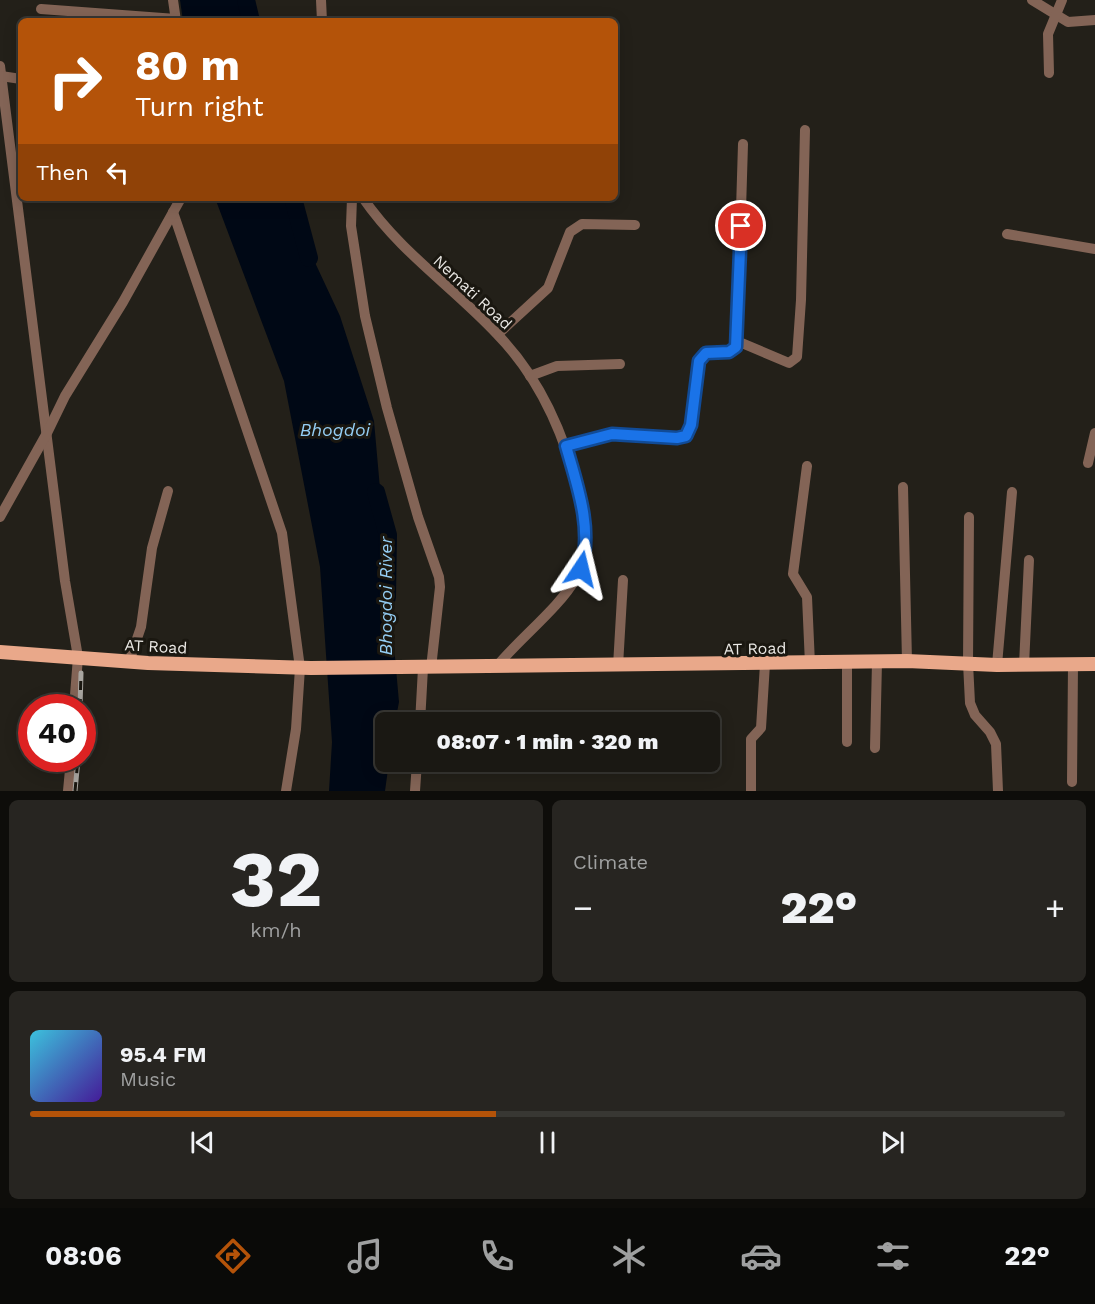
<!DOCTYPE html>
<meta charset="utf-8">
<style>
:root{--surface:#1a1813;--page:#272521;--text:#f1f3f6;--muted:#9fa0a0;--line:#383733;--accent:#b45309}
body{margin:0;font-family:"Work Sans",sans-serif;background:var(--page);color:var(--text);height:100vh;display:flex;flex-direction:column;font-size:22px;white-space:nowrap}
*{box-sizing:border-box;margin:0}
p{font-size:20px;color:var(--muted)}
.icon{flex:none;width:33px;height:33px;fill:none;stroke:currentColor;stroke-width:2;stroke-linecap:round;stroke-linejoin:round}
.map{position:relative;height:791px;overflow:hidden}
.details{display:flex;flex-direction:column;gap:9px;padding:9px;background:#0e0d0a;flex:1}
.details>*{flex:none}
.banner{position:absolute;left:18px;top:18px;width:600px;height:183px;border-radius:9px;box-shadow:0 3px 15px #0003,0 0 0 2px var(--line);background:#b45309;color:#fff;overflow:hidden}
.speed{position:absolute;left:18px;top:694px;display:flex;gap:12px;font-size:30px;font-weight:700;text-align:center}
.speed>*{display:grid;place-content:center;width:78px;height:78px;border-radius:50%;background:var(--surface);box-shadow:0 3px 15px #0003,0 0 0 2px var(--line);line-height:1}
.speed .limit{border:9px solid #d22;background:#fff;color:#111}
.pin{position:absolute;display:grid;place-items:center;width:51px;height:51px;color:#fff;margin:-26px;border:3px solid #fff;border-radius:50%;box-shadow:0 2px 6px #0007}
.me{position:absolute;width:66px;margin:-33px;rotate:10deg;stroke-linejoin:round;filter:drop-shadow(0 0 4px #0008)}
.turn{display:flex;align-items:center;gap:21px;height:126px;padding:0 18px;font-size:27px}
.turn .icon{width:78px;height:78px;stroke-width:2.5}
.turn b{display:block;font-size:42px;line-height:51px}
.then{display:flex;align-items:center;height:57px;padding:0 18px;background:#0003;gap:12px;font-size:22px}
.big{font-size:45px;font-weight:800;line-height:1.1}
.details .tile{flex:1;display:flex;flex-direction:column;justify-content:center;gap:9px;min-width:0;padding:0 21px;border-radius:9px;background:var(--page)}
.details .dial{align-items:center;gap:0}
.dial b{font-size:78px;line-height:1}
.song{display:flex;align-items:center;gap:18px}
.cover{width:72px;height:72px;border-radius:9px;background:linear-gradient(135deg,hsl(190 70% 55%),hsl(260 70% 35%))}
.played{height:6px;border-radius:3px;background:linear-gradient(90deg,var(--accent) 45%,var(--line) 45%)}
.keys{display:flex;justify-content:space-around;direction:ltr}
.heat{display:flex;justify-content:space-between;align-items:center;font-size:33px;direction:ltr}
.details .tiles{flex:1;display:grid;gap:9px;grid-template-columns:1fr 1fr}
.tile:last-child{grid-column:span 2}
.trip{position:absolute;left:375px;top:712px;width:345px;height:60px;border-radius:9px;background:var(--surface);box-shadow:0 3px 15px #0003,0 0 0 2px var(--line);font-weight:800;line-height:60px;text-align:center}
.menu{display:flex;height:96px;justify-content:space-around;align-items:center;background:#0a0a08;color:var(--muted)}
.menu .icon{width:42px;height:42px}
.menu .on{color:var(--accent)}
.menu b{font-size:27px;color:var(--text)}
.map>svg:first-child{display:block}
</style>
<div class="map">
<svg width="1095" height="791" viewBox="0 0 1095 791">
<rect width="100%" height="100%" fill="#232019"/>
<g fill="#000815">
<path d="M180,0H241L246,21H183Z"/>
<path d="M215,198H289L297,224L340,316L374,421L399,702L395,723H386V762H389L385,791H329L332,742L320,567L284,381Z"/>
</g>
<g fill="none" stroke-linecap="round" stroke-linejoin="round">
<g stroke="#000815" stroke-width="18">
<path d="M246,0L251,21"/>
<path d="M293,198L309,258"/>
<path d="M376,492L388,535L387,597"/>
</g>
<g stroke="#836456" stroke-width="10">
<path d="M173,0L176,21"/>
<path d="M321,0L322,21"/>
<path d="M1032,0L1068,22L1095,20"/>
<path d="M41,9L176,19"/>
<path d="M0,66L65,581L78,657L74,708"/>
<path d="M1049,73L1048,34L1062,0"/>
<path d="M1,76L21,79"/>
<path d="M352,198L351,226L365,316L387,408L418,517L439,577L440,587L431,668"/>
<path d="M363,198C400,252 453,287 497,334C539,377 565,436 579,494C585,522 592,552 576,578C560,607 519,639 497,666"/>
<path d="M173,212L282,533L300,668L296,729L286,791"/>
<path d="M1007,234L1095,249"/>
<path d="M498,334L548,288L570,232L582,224L635,225"/>
<path d="M737,341L789,363L797,357L801,300L805,130"/>
<path d="M530,376L557,366L620,364"/>
<path d="M566,446L612,434L677,438L686,436L689,432L699,361L706,353L733,350L737,341L743,144"/>
<path d="M1088,463L1095,433"/>
<path d="M807,466L793,574L807,597L810,664"/>
<path d="M903,487L907,661"/>
<path d="M0,517L47,433L65,396L123,302L181,198"/>
<path d="M969,517L968,663L970,703L975,715L990,732L996,744L998,791"/>
<path d="M129,662L141,627L152,548L168,491"/>
<path d="M997,665L1012,492"/>
<path d="M1024,665L1029,560"/>
<path d="M618,666L623,580"/>
<path d="M420,723L423,668"/>
<path d="M847,742V663"/>
<path d="M875,748L877,662"/>
<path d="M1072,782L1073,664"/>
<path d="M68,791L71,759"/>
<path d="M415,791L417,762"/>
<path d="M751,791V739L761,728L765,664"/>
</g>
<path stroke="#e9a88a" stroke-width="14" d="M0,652L148,663L311,668L907,661L997,665L1095,664"/>
<defs>
<g id="rail">
<path d="M80,708L81,673"/>
<path d="M75,791L78,759"/>
</g>
</defs>
<use href="#rail" stroke="#a8a5a0" stroke-width="5"/>
<use href="#rail" stroke="#1a1710" stroke-width="3" stroke-dasharray="9" stroke-linecap="butt"/>
</g>
<g fill="none" stroke-linecap="round" stroke-linejoin="round">
<defs>
<path id="route" d="M581,569C593,528 577,485 566,446L612,434L677,438L686,436L691,425L699,361L706,353L729,352L736,347L741,226"/>
</defs>
<use href="#route" stroke="#114b97" stroke-width="15"/>
<use href="#route" stroke="#1a73e8" stroke-width="10"/>
</g>
<g text-anchor="middle" stroke-width="6" stroke-linejoin="round" paint-order="stroke">
<g font-size="16" fill="#eae8e4" stroke="#1a1710">
<text transform="translate(473 292) rotate(43)" y="6">Nemati Road</text>
<text transform="translate(156 646) rotate(3)" y="6">AT Road</text>
<text transform="translate(755 648) rotate(-1)" y="6">AT Road</text>
</g>
<g font-size="18" font-style="italic" fill="#95cef4" stroke="#1a1710">
<text x="335" y="436">Bhogdoi</text>
<text transform="translate(386 596) rotate(-90)" y="6">Bhogdoi River</text>
</g>
</g>
</svg>
<div class="speed"><div class="limit">40</div></div>
<div class="pin" style="left:741px;top:226px;background:#d93025"><svg class="icon" aria-label="arrive" viewBox="0 0 24 24"><path d="M6 21V4h12l-3 4 3 4H6"/></svg></div>
<svg class="me" style="left:581px;top:569px" viewBox="-20 -20 40 40"><path d="M0-17L14 15 0 8-14 15z" fill="#1a73e8" stroke="#fff" stroke-width="4"/></svg>
<div class="trip">08:07 · 1 min · 320 m</div>
<div class="banner">
<div class="turn"><svg class="icon" aria-label="right" viewBox="0 0 24 24"><path d="M7 20v-9h11M14 6l5 5-5 5"/></svg><div><b>80 m</b>Turn right</div></div>
<div class="then">Then<svg class="icon" aria-label="left" viewBox="0 0 24 24"><path d="M17 20v-9H6M10 6l-5 5 5 5"/></svg></div>
</div>
</div>
<section class="details">
<div class="tiles">
<div class="tile dial"><b>32</b><p>km/h</p></div>
<div class="tile"><p>Climate</p>
<div class="heat"><a>−</a><b class="big">22°</b><a>+</a></div>
</div>
<div class="tile">
<div class="song"><i class="cover"></i><div><b>95.4 FM</b><p>Music</p></div></div>
<div class="played"></div>
<div class="keys"><svg class="icon" aria-label="previous" viewBox="0 0 24 24"><path d="M18 5L8 12l10 7zM5 5v14"/></svg><svg class="icon" aria-label="pause" viewBox="0 0 24 24"><path d="M8 5v14M16 5v14"/></svg><svg class="icon" aria-label="next" viewBox="0 0 24 24"><path d="M6 5l10 7-10 7zM19 5v14"/></svg></div>
</div>
</div>
</section>
<nav class="menu">
<b>08:06</b>
<svg class="icon on" aria-label="directions" viewBox="0 0 24 24"><path d="M12 3l9 9-9 9-9-9zM9 14v-3h6M13 9l2 2-2 2"/></svg>
<svg class="icon" aria-label="music" viewBox="0 0 24 24"><path d="M9 18V5l10-2v13"/><circle cx="6" cy="18" r="3"/><circle cx="16" cy="16" r="3"/></svg>
<svg class="icon" aria-label="phone" viewBox="0 0 24 24"><path d="M5 4h4l2 5-3 2q2 4 5 5l2-3 5 2v4C11 20 4 13 5 4z"/></svg>
<svg class="icon" aria-label="climate" viewBox="0 0 24 24"><path d="M12 3v18M4 7l16 10M4 17L20 7"/></svg>
<svg class="icon" aria-label="car" viewBox="0 0 24 24"><path d="M5 17H2v-5l4-1 3-4h7l3 4 3 1v5h-3M9 17h6M6 11h13"/><circle cx="7" cy="17" r="2"/><circle cx="17" cy="17" r="2"/></svg>
<svg class="icon" aria-label="filters" viewBox="0 0 24 24"><path d="M4 7h16M4 17h16"/><circle cx="9" cy="7" r="2"/><circle cx="15" cy="17" r="2"/></svg>
<b>22°</b>
</nav>
